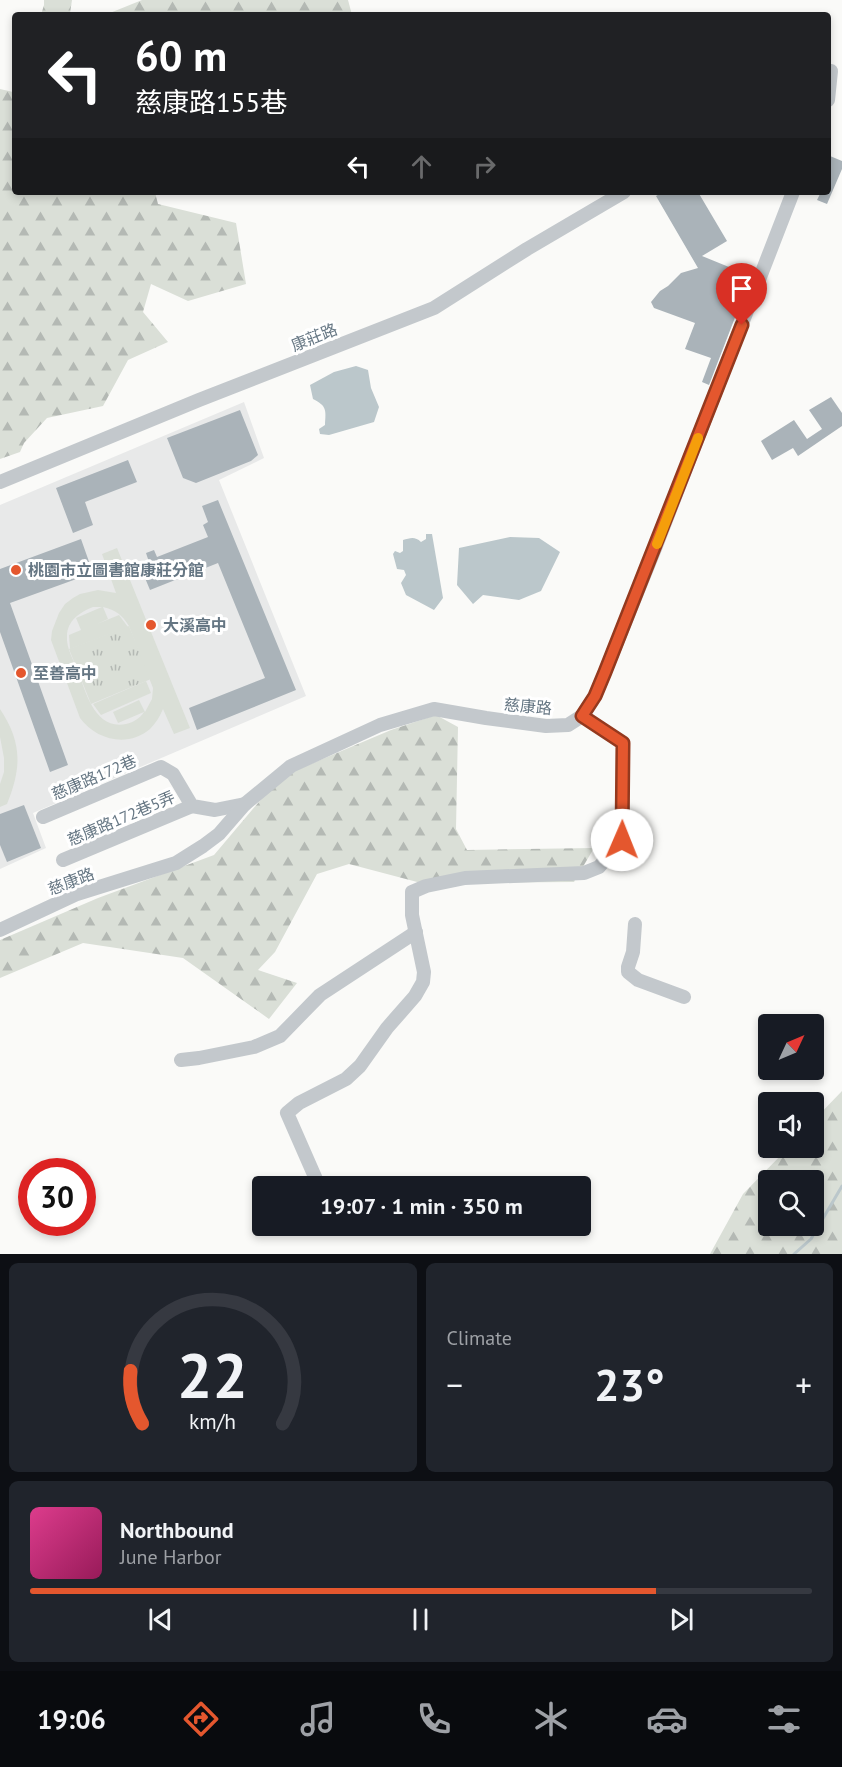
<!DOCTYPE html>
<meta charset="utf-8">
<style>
:root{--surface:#171b24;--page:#20242c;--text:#f1f3f6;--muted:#9ea1a6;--line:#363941;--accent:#e4572e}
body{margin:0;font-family:"PT Sans","Noto Sans TC",sans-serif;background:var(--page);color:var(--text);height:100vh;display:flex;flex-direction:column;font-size:22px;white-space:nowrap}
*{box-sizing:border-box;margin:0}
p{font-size:20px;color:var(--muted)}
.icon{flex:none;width:33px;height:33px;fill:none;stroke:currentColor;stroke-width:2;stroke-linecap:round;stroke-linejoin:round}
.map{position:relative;height:1254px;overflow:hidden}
.panel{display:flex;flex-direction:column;gap:9px;padding:9px;background:#0d0f14;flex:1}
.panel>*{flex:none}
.hud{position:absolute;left:12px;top:12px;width:819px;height:183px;border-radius:6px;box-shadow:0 3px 9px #0003;background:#202124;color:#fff;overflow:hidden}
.needle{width:39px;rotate:46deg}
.fabs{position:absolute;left:758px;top:1014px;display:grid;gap:12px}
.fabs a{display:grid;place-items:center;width:66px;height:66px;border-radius:6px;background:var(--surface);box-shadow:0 3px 9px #0003;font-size:30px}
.speed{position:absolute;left:18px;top:1158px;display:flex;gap:12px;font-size:30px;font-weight:700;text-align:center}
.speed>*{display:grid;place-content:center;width:78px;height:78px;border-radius:50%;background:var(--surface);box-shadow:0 3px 9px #0003;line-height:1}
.speed .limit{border:9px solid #d22;background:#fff;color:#111}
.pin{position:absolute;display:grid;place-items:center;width:51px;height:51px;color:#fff;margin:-62px -26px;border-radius:50% 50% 50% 0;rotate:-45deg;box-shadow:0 0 6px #0007}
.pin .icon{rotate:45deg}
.me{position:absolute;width:66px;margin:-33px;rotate:1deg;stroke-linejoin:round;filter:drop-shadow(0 0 4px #0008)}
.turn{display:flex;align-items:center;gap:21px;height:126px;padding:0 24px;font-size:27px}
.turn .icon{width:78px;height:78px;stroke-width:2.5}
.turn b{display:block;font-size:42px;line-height:51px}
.lanes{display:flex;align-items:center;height:57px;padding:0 24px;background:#0003;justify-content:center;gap:30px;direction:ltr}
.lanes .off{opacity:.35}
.big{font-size:45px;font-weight:600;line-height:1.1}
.panel .widget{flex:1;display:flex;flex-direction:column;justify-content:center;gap:9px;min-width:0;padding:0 21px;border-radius:9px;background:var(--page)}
.panel .dial{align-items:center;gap:0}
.dial svg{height:156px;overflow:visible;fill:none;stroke:var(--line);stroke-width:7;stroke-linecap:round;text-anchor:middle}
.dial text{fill:var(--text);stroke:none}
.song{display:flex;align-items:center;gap:18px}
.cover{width:72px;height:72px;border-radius:9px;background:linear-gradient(135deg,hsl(330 70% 55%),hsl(330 70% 35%))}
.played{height:6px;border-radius:3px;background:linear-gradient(90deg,var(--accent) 80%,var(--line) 80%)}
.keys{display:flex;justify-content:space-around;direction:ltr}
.heat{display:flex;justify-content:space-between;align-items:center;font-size:33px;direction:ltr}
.panel .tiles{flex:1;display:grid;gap:9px;grid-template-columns:1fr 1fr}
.widget:last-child{grid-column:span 2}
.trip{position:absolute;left:252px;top:1176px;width:339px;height:60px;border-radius:6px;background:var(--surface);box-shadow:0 3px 9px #0003;font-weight:600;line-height:60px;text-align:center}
.menu{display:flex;height:96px;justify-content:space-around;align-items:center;background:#090b0e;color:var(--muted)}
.menu .icon{width:42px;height:42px}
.menu .current{color:var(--accent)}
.menu b{font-size:27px;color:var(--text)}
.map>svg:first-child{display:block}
</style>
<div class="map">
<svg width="842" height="1254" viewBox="0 0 842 1254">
<defs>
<pattern id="grass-tufts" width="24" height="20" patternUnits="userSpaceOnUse" patternTransform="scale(1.5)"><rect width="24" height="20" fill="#dadfd7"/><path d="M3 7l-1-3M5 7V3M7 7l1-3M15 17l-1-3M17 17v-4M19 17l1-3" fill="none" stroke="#b4b9b4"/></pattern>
<pattern id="forest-firs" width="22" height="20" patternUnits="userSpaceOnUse" patternTransform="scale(1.5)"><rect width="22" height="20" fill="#dadfd7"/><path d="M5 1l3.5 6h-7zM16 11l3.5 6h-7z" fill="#b4b9b4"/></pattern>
</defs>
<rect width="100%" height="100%" fill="#fafaf8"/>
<path fill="#e8e9e9" d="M244,402L264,458L219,480L306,696L33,813L46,848L0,869V505Z"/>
<path fill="url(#grass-tufts)" d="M129,626L151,679L91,704L69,649Z"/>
<g fill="url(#forest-firs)" fill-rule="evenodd">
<path d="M44,0H72L70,13L75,15H41L44,5Z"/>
<path d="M142,0H348L352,15H105Z"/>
<path d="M15,86V192H155L158,204L236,223L246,284L188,301L151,284L143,312L168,342L128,360L103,406L47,418L24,443L20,452L0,459V89L13,92Z"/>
<path d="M436,715L458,727L456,829L467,850L594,848L574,882L421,883L349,864L317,874L275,952L258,970L297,983L269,1019L183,958L83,943L0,978V940L98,898L214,855L280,777L391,730Z"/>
<path d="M842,1091V1254H710L743,1194L788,1148H813V1121ZM768,1180H813V1226H768Z"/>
</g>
<g fill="#dadfd7" fill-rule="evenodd">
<path d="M117,548L190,728L174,734L163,709C160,716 156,723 150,729C128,748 96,740 80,718L51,640L52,631L59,613L65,604L73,598L80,594L98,590L116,593L102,554ZM93,607H102L76,618L81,630L69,635L70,649L128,627L119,615L97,624L108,619L103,607C116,610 122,615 129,626L153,688L152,699L145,712L139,700L113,712L118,723L144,712C140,718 134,722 126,724C95,730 86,693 78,671C74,661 66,648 67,636C67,621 80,612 93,607Z"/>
<path d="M146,681L151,693L101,715L93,704Z"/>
<path d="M0,709C22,742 22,767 7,804L0,807V784L4,772V758L0,737Z"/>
</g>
<g fill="#bbc7cb">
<path d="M356,366L368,370L371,388L379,407L374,422L329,435L320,434L319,429L325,425C326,410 327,406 313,399L310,385L334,372Z"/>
<path d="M426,534H432L443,598L434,610L406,595L401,583L406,575L404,570L397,569L393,554L395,551L400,553L403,551V540C410,538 415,536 421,542L426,539Z"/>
<path d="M510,537L539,538L560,552L541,591L519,600L483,595L473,604L457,585L459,548Z"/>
</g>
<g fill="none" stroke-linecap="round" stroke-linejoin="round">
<path stroke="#bbc7cb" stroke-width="3" d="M794,1254L811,1239L842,1186"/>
</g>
<g fill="#aab3b9">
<path d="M830,156L842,161V169L827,204L817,200L821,192H828V162Z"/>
<path d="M663,192H698L727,241L702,256L751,276L709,385L702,382L711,358L685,349L695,323L654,308L651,302L660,291L668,286L681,273L698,268L656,196Z"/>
<path d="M831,397L842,413V426L798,456L793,448L772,460L761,441L794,420L807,439L822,429L809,410Z"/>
<path d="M240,410L258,455L251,461L196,483L183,478L167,438Z"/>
<path d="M128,460L137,482L85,502L93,525L73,533L56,488Z"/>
<path d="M218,500L296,690L197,730L189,708L265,678L218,563L150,590L140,566L149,562L146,553L154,550L157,557L208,537L203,525L208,522L202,506Z"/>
<path d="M81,539L93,573L10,603L68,765L50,772L0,632V569Z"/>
<path d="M24,805L41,848L7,862L0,845V814Z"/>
</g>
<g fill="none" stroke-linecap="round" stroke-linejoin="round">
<g stroke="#c3c8cc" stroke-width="14">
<path d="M828,100L831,71"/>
<path d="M0,482L199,400L434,308L527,249L624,192"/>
<path d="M43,817L161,767L173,774L192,806L215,810L245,804"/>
<path d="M63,860L192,806"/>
<path d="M635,924L633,952L628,967V972L638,980L684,997"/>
<path d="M0,930L77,894L176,863L203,846L219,834L245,804L291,766L380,725L434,709L486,718L546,726L568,725L582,716L595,696L605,672L656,546L793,192"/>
<path d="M181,1060L199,1058L254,1047L280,1036L320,995L416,932"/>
<path d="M319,1186L287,1113L299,1103L346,1079L360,1066L387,1028L415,996L423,982L424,972L412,915V892L426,886L465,878L584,873L599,867L622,840L623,743L582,716"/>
</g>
</g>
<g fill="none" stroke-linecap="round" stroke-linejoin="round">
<defs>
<path id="route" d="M622,840L623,743L582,716L595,696L605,672L742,325"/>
</defs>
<use href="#route" stroke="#94391e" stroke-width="15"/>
<use href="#route" stroke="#e4572e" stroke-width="10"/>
<path stroke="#f59e0b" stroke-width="10" d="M657,544L698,438"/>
</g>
<g fill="#e4572e" stroke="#fff" stroke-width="2">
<circle cx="16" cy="570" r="6"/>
<circle cx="151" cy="625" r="6"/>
<circle cx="21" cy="673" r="6"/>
</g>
<g text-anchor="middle" stroke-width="6" stroke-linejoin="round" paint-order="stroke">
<g font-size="16" fill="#657683" stroke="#fff">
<text transform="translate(314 337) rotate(-22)" y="6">康莊路</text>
<text transform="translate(528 706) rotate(5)" y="6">慈康路</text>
<text transform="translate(94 777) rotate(-23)" y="6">慈康路172巷</text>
<text transform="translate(121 818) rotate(-23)" y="6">慈康路172巷5弄</text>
<text transform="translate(71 881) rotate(-21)" y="6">慈康路</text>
</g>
<g font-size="16" font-weight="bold" fill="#657683" stroke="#fff" text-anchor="start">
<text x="28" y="576">桃園市立圖書館康莊分館</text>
<text x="163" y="631">大溪高中</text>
<text x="33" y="679">至善高中</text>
</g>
</g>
</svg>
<div class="fabs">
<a><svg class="needle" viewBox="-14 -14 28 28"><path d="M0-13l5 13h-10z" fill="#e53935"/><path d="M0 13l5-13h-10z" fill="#9ea1a6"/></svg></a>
<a><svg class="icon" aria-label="sound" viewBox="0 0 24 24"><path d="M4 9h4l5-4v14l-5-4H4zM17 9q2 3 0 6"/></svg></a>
<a><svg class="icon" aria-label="search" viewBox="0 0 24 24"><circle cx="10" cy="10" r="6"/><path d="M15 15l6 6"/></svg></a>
</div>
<div class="speed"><div class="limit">30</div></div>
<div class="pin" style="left:742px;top:325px;background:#d93025"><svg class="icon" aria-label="arrive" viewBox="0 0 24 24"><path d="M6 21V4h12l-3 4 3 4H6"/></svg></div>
<svg class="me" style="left:622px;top:840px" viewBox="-20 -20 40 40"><circle r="19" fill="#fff"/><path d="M0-13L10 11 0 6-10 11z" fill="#e4572e"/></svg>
<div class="trip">19:07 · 1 min · 350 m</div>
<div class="hud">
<div class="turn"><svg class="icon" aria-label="left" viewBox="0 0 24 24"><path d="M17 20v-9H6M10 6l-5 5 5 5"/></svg><div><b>60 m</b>慈康路155巷</div></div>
<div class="lanes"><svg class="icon" aria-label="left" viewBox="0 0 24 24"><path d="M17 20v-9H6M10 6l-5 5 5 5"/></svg><svg class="icon off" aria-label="ahead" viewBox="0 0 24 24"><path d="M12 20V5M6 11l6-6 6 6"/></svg><svg class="icon off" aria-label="right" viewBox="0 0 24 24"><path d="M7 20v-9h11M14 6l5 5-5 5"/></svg></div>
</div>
</div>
<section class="panel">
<div class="tiles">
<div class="widget dial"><svg viewBox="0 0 100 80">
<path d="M14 69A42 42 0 1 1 86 69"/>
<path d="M14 69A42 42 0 0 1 8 42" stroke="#e4572e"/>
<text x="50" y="56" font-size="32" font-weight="700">22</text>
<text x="50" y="72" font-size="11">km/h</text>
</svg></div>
<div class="widget"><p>Climate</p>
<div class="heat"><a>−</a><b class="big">23°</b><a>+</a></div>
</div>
<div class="widget">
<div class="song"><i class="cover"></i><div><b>Northbound</b><p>June Harbor</p></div></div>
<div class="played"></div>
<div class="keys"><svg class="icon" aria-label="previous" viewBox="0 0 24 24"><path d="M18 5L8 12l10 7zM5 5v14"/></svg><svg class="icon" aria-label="pause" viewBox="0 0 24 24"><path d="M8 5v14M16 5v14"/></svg><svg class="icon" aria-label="next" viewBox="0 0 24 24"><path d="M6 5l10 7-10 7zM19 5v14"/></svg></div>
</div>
</div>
</section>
<nav class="menu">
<b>19:06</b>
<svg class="icon current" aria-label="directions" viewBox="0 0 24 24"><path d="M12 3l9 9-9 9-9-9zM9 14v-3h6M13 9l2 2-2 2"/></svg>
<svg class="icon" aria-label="music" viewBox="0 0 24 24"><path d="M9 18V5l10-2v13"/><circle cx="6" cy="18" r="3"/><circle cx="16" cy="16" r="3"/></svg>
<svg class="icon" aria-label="phone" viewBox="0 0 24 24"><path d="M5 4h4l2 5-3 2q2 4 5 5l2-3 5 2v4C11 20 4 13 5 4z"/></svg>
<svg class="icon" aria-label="climate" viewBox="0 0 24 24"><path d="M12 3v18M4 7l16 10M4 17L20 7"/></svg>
<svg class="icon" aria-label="car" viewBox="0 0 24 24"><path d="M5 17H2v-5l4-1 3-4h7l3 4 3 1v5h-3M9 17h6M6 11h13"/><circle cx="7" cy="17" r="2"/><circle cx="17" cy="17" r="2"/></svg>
<svg class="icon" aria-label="filters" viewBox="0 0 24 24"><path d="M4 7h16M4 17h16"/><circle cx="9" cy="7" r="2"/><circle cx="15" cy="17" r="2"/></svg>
</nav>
